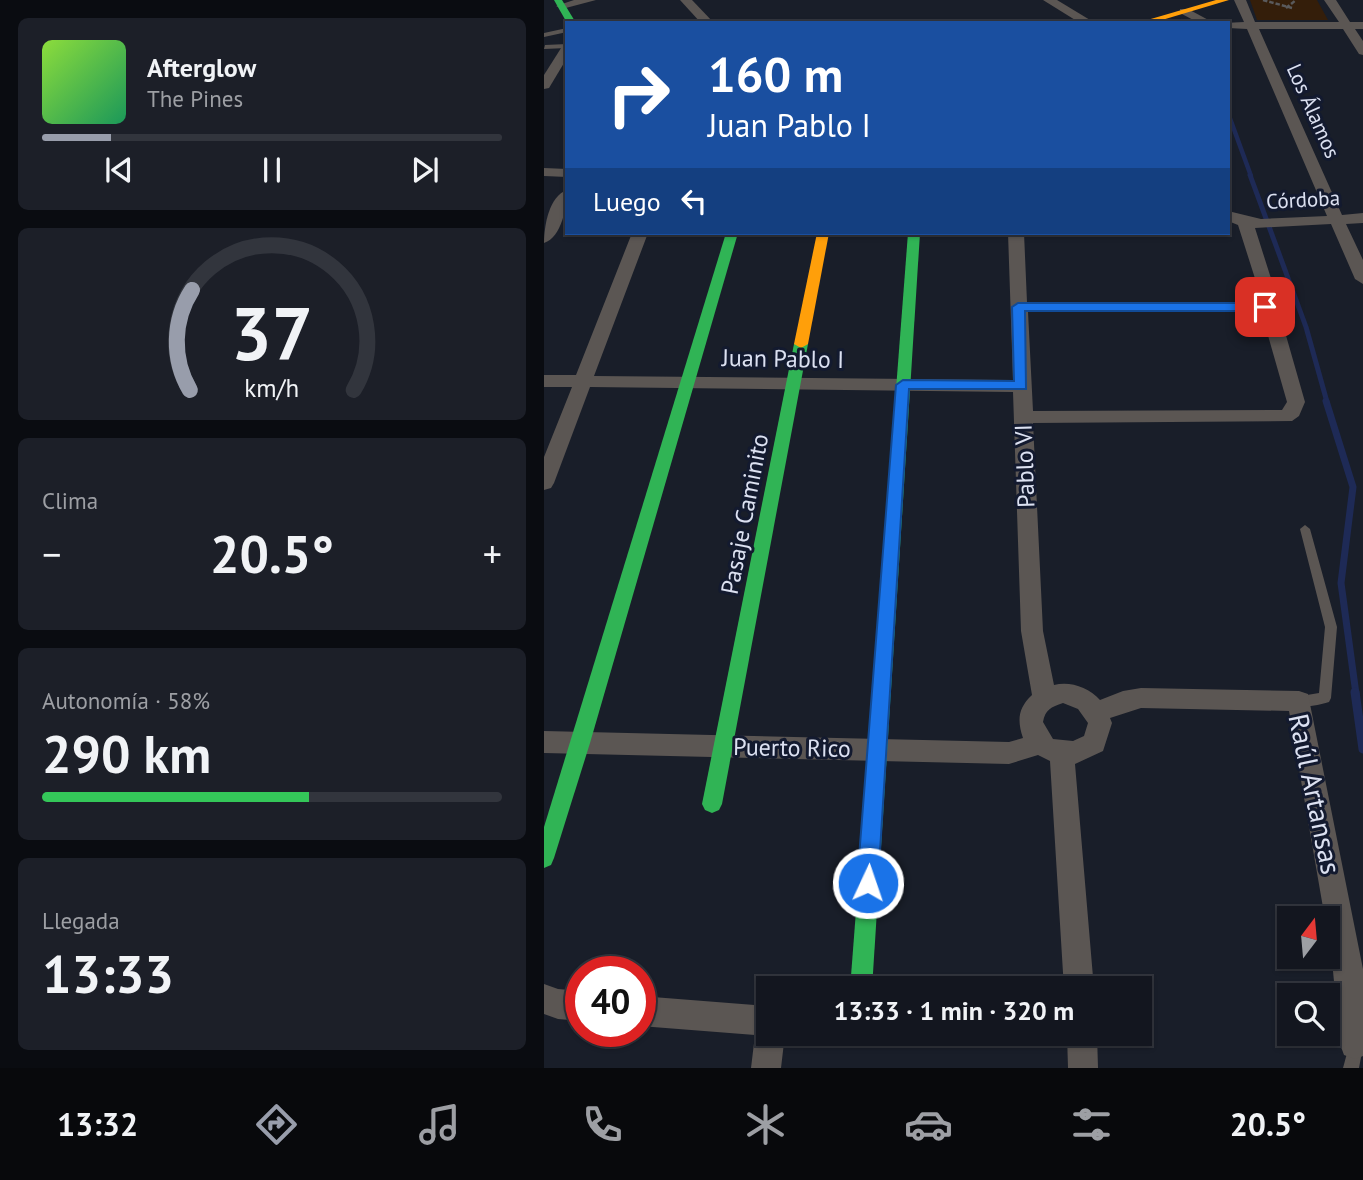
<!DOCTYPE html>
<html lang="es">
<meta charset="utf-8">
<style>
:root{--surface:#13161f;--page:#1c1f28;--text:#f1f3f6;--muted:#9d9fa4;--line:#32353d;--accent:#989dab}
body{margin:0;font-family:"PT Sans",sans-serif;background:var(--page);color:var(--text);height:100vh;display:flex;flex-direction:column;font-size:26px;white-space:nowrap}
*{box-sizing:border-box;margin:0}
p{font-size:23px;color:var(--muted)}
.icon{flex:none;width:38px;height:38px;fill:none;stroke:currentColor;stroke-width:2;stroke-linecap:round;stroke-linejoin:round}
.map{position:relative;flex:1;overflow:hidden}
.panel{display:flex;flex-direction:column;gap:18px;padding:18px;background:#0a0c11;width:544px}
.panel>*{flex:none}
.hud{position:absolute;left:21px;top:21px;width:665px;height:214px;border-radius:0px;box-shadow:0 2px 5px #0004,0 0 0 2px var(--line);background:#1a4fa0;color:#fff;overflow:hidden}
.needle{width:46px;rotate:16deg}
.controls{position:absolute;left:733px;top:906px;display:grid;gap:14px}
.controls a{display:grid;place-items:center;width:63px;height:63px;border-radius:0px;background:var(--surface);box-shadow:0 2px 5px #0004,0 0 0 2px var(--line);font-size:35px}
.speed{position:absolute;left:21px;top:956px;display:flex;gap:14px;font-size:35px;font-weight:700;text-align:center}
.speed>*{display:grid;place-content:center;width:91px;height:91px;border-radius:50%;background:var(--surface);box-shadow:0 2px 5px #0004,0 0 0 2px var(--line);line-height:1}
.speed .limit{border:10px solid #d22;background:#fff;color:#111}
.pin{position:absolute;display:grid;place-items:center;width:60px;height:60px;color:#fff;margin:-30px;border-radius:14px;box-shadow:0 4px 10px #0006}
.me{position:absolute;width:77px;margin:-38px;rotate:3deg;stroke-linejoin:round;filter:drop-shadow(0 0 5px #0008)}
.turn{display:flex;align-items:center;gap:24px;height:147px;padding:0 28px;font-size:32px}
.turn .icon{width:91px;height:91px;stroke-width:2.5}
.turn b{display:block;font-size:49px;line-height:60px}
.then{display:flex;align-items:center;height:66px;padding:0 28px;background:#0003;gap:14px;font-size:26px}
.big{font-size:52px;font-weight:600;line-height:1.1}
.panel .card{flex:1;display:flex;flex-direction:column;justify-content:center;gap:10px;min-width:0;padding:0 24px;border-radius:10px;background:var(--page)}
.panel .dial{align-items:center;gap:0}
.dial svg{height:182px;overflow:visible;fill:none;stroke:var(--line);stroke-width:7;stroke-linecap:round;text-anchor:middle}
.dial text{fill:var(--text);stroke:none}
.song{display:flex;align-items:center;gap:21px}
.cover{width:84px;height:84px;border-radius:10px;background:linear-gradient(135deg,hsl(90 70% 55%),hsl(150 70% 35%))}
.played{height:7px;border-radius:4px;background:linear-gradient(90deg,var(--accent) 15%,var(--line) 15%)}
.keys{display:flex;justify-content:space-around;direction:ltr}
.heat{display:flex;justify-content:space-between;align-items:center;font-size:38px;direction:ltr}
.charge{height:10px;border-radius:5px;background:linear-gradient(90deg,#34c759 58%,var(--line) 0)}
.trip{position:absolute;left:212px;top:976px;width:396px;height:70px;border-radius:0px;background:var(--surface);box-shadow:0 2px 5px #0004,0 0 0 2px var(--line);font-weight:600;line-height:70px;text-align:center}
.dock{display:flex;height:112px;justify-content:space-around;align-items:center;background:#08090c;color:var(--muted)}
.dock .icon{width:49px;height:49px}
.dock .active{color:var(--accent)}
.dock b{font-size:32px;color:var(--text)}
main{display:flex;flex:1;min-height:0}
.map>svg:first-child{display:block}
</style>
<main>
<section class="panel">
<div class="card">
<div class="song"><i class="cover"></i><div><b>Afterglow</b><p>The Pines</p></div></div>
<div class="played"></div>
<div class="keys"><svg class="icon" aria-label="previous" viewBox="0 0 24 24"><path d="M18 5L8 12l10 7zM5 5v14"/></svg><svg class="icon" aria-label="pause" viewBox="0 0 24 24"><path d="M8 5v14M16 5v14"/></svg><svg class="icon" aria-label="next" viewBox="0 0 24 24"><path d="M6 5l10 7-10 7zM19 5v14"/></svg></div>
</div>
<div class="card dial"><svg viewBox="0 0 100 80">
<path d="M14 69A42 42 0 1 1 86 69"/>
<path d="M14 69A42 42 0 0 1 15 25" stroke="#989dab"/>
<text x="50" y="56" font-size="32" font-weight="700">37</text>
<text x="50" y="72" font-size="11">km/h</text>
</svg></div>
<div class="card"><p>Clima</p>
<div class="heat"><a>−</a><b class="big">20.5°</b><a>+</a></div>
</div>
<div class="card"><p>Autonomía · 58%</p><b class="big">290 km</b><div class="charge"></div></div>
<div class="card"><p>Llegada</p><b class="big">13:33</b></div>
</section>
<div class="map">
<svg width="819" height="1068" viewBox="0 0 819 1068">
<rect width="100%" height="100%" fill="#191e29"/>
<path fill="#341e0a" d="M706,0H773L784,20H713Z"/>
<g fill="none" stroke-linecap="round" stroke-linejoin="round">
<g stroke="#1e2a56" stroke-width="4.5">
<path d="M638,21L642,23"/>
<path d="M684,113L707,176"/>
</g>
<path stroke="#1e2a56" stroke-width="5" d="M706,175L762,327L783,402"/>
<path stroke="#1e2a56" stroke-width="7" d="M782,401L809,487L797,583L812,694"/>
<path stroke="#1e2a56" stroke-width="9" d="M811,692L819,749"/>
<g stroke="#5a5a5c" stroke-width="2.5" stroke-dasharray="4.5 2" stroke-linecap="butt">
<path d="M719,0L748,8"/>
<path d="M742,8L752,0"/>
</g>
<g fill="#5b5653" fill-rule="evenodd">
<path d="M23,28V32L0,37V33Z"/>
<path d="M23,44V48L0,49L1,45Z"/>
<path d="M761,525L766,529L793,627L787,698L785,702C776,705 760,708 751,705L749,701L751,697L775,693L781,627L756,529Z"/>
<path d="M811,1039L816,1042L819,1047L815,1068H799L806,1042Z"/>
</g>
<g fill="#5b5653" fill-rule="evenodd">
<path d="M30,0H52L18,9L12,6Z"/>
<path d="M136,0H148L170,23H157Z"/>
<path d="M499,0H513L551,23H536Z"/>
<path d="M690,0H702L711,22H795L780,0H792L806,22H819V29H811L819,41V55L815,54L799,29H715L798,215L819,213V223L802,224L819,260V284L811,279L787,224L711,228L731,291L729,307L739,325L761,402L755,416L748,421L489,423L499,631L510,685C526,681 544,687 556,700L579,691L597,688L755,691L764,694L819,969V1056L811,1059L800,1055L796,1044L784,919H781L745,711L597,708L566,718L568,723L559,751L531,764L550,989H520L506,761L494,755L465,764L0,753V731L465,742L479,738C473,720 474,708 488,695L477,631L469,392L46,387L10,483L7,488L0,490V457L28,387H0V375H32L88,233H104L50,376L469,380L464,233H480L483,302H713L715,291L694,225L684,221V211L717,219L783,216L703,29L684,28V23H680L700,22ZM484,312H715L721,325L743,402L738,410L489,411ZM519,703L534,709L544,723L540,736L529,741L509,739L499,722C501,710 507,707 519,703Z"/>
<path d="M636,9H644L670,23H655L636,13Z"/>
<path d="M23,44V58L5,88L0,89V75L19,45Z"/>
<path d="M0,168L23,169V177L0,176Z"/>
<path d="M23,190C23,206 18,237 0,243C0,226 5,196 23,190Z"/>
<path d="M0,984L14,989L37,991V1021L14,1019L0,1014Z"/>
<path d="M96,996L224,1006V1034H241L237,1068H207L211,1035L96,1026Z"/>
<path d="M523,1034H553L554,1068H524Z"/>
</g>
<g fill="#30b455" fill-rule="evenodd">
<path d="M10,0H18L32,23H23Z"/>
<path d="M182,233H194L46,743L10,858L7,865L0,868V827Z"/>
<path d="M364,233H376L328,989H306Z"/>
<path d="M257,340L264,344L178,804L175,810L168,813L161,810L158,804L250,344Z"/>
</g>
<g fill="#ff9f0a" fill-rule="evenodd">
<path d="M672,0H685L608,23H593Z"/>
<path d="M273,233H285L264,344L257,348L250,344Z"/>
</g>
</g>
<path fill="#1a73e8" stroke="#114b97" stroke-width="2" d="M474,303H721L727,307L721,311H481L482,389H365L334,883L331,890L324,893L316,890L313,883L352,385L359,380L470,381L468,307Z"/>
<g text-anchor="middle" stroke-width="6" stroke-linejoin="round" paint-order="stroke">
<g font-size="21" fill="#dce1f1" stroke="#131a2f">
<text transform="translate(769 111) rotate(66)" y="7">Los Álamos</text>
<text transform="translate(759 200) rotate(-3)" y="7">Córdoba</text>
</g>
<g font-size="24" fill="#dce1f1" stroke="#131a2f">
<text transform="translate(239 359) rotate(1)" y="8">Juan Pablo I</text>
<text transform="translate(481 466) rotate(-92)" y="8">Pablo VI</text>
<text transform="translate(201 514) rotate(-79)" y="8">Pasaje Caminito</text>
<text transform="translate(248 748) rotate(1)" y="8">Puerto Rico</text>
</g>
<g font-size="28" fill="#dce1f1" stroke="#131a2f">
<text transform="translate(771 794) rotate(78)" y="10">Raúl Artansas</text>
</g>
</g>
</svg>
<div class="controls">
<a><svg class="needle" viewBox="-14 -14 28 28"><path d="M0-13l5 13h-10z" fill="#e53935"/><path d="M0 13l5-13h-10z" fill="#9d9fa4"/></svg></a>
<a><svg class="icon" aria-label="search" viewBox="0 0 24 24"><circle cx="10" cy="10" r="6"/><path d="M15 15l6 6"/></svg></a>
</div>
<div class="speed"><div class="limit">40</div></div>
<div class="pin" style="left:721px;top:307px;background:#d93025"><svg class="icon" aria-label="arrive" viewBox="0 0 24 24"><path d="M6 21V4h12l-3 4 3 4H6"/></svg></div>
<svg class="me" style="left:324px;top:883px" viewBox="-20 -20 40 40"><circle r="17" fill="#1a73e8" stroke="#fff" stroke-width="3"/><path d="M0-11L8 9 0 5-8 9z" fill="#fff"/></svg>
<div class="trip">13:33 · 1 min · 320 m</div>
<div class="hud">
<div class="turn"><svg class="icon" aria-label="right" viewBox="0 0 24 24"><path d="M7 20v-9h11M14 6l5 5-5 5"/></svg><div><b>160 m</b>Juan Pablo I</div></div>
<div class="then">Luego<svg class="icon" aria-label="left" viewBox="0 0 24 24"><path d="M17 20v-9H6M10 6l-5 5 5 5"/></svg></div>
</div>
</div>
</main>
<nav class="dock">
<b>13:32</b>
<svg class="icon active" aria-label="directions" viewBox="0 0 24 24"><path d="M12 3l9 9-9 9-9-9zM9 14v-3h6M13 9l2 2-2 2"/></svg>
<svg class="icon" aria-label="music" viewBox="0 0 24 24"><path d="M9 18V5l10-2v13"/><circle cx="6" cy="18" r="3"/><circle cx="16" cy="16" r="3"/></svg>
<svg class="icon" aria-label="phone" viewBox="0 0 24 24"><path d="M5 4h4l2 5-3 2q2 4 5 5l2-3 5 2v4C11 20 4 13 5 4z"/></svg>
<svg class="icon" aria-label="climate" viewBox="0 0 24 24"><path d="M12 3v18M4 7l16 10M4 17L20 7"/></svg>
<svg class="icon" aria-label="car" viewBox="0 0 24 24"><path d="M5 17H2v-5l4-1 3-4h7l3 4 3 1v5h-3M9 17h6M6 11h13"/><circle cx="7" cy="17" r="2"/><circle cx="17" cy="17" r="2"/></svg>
<svg class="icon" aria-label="filters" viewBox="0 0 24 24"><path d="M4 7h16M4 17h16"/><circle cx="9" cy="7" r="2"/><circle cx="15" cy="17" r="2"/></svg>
<b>20.5°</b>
</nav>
